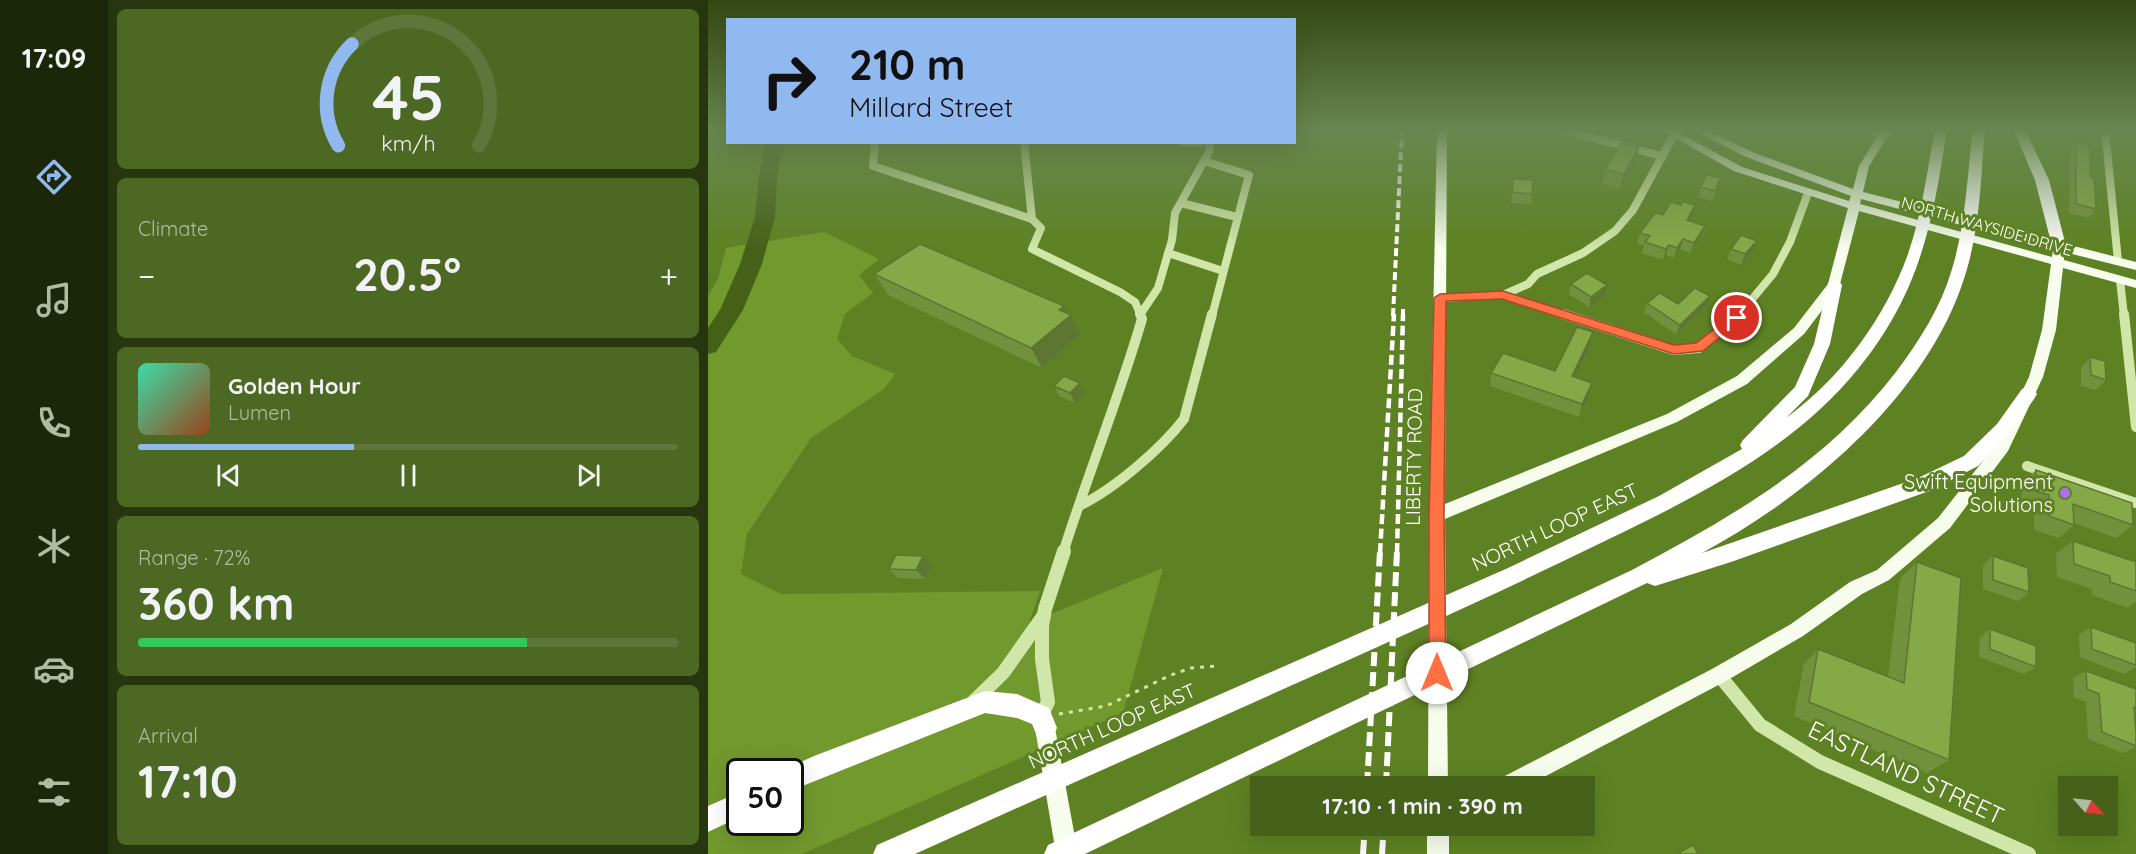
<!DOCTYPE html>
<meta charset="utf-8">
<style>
:root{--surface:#46621a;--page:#4d6823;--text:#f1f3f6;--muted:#b0bca2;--line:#5e7639;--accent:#90b9f0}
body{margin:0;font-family:Quicksand,sans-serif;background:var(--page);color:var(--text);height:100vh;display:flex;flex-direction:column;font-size:22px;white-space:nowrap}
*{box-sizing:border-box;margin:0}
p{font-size:20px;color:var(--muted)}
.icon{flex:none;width:33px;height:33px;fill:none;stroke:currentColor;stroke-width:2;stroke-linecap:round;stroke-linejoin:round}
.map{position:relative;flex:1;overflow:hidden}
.panel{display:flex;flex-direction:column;gap:9px;padding:9px;background:#26360e;width:600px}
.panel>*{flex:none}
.guide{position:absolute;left:18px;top:18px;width:570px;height:126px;border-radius:0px;box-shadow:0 6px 24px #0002;background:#90b9f0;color:#111;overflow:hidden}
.needle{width:39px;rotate:117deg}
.controls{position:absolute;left:1350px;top:776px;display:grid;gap:12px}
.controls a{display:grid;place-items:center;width:60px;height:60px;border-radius:0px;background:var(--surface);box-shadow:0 6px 24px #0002;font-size:30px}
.speed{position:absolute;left:18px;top:758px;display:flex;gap:12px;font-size:30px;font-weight:700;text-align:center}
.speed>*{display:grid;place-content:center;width:78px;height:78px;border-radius:50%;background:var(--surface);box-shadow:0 6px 24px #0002;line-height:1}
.speed .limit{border:3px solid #111;border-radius:9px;background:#fff;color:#111}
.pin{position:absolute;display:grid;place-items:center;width:51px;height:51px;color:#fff;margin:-26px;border:3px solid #fff;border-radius:50%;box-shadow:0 2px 6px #0007}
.me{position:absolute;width:66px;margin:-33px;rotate:0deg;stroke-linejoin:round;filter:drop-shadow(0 0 4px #0008)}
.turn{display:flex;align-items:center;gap:21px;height:126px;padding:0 24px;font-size:27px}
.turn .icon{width:78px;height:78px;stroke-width:2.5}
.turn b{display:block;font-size:42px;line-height:51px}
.big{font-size:45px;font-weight:800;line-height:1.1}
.panel .card{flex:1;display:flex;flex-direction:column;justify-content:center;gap:9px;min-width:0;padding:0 21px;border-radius:9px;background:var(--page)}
.panel .dial{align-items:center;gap:0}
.dial svg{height:156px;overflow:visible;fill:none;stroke:var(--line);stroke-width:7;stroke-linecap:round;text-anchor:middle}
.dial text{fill:var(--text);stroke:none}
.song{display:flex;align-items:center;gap:18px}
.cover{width:72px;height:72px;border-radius:9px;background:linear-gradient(135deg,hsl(160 70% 55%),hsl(20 70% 35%))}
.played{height:6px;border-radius:3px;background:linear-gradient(90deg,var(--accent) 40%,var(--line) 40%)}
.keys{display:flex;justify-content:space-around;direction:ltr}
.heat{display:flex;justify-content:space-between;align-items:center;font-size:33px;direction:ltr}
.charge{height:9px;border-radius:4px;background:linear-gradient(90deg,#34c759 72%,var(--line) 0)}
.trip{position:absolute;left:542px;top:776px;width:345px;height:60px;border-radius:0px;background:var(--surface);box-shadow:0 6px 24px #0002;font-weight:800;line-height:60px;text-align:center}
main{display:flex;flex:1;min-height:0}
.tabs{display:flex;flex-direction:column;width:108px;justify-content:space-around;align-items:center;background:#1c270a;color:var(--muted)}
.tabs .icon{width:42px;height:42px}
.tabs .selected{color:var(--accent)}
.tabs b{font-size:27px;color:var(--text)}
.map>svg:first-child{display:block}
</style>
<main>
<nav class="tabs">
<b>17:09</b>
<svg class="icon selected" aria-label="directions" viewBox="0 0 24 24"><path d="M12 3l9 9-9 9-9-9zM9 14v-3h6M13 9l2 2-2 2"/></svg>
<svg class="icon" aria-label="music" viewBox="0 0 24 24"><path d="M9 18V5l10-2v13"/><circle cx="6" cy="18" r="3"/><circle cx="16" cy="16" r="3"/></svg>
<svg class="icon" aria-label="phone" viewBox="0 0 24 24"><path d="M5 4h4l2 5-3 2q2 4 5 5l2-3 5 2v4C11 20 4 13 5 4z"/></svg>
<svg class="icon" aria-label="climate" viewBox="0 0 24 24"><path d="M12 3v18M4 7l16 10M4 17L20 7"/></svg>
<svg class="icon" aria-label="car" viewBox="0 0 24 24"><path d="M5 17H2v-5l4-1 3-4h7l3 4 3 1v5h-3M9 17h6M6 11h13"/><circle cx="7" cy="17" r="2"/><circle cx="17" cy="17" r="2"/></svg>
<svg class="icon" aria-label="filters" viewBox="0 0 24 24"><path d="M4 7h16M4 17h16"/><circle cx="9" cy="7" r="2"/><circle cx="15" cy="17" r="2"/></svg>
</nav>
<section class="panel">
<div class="card dial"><svg viewBox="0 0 100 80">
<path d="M14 69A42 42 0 1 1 86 69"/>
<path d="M14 69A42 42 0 0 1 21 17" stroke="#90b9f0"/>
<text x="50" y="56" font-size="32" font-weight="700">45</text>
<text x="50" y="72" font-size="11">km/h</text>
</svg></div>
<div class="card"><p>Climate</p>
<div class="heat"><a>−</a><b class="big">20.5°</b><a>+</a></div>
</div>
<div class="card">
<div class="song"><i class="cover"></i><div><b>Golden Hour</b><p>Lumen</p></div></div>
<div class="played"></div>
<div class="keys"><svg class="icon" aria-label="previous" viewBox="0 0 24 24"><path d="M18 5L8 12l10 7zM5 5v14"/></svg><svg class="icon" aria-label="pause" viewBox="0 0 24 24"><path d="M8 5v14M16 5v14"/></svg><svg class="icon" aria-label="next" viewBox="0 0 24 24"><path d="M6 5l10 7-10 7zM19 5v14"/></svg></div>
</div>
<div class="card"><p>Range · 72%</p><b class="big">360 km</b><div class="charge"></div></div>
<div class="card"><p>Arrival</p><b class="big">17:10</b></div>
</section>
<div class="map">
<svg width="1428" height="854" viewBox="0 0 1428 854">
<rect width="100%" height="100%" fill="#5e8223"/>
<path fill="#72992d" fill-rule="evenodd" d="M116,232L171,259L151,275L165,293L137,314L129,339L144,356L187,374L176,389L103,438L39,534L33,574L73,594L332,591L321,623L455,568L415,713L94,854H0V296L10,279L18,248ZM32,771H82V822H32Z"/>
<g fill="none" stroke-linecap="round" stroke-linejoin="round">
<path fill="#456118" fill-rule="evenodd" d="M58,142H76L69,176L67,217L54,264L35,310L8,352L0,354V328L13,308L32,264L47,217L51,176Z"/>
<path stroke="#d1e7aa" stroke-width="3" stroke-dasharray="4 6" stroke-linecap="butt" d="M351,714L398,706L463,675L483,668L508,666"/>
<g stroke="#d1e7aa" stroke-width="8">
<path d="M851,129L954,156"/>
<path d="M1155,129L1176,134"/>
<path d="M1397,129L1410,261"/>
<path d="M167,142L165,166L324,219L333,228L324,249L412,292L427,302L433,316"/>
<path d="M316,142L324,219"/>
<path d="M474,142H491"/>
<path d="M496,161L541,175L504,316"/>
<path d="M473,203L529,217"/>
<path d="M460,253L515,271"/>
<path d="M1412,280L1416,316"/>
<path d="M795,295L820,284L829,274L875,253L907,231L925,210L969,129"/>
<path d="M732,298L795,295L859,316"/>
<path d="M432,315L450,288L464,240L467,213L502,150L501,142"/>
<path d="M1030,316L1065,274L1082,242L1100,193"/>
</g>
<g stroke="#d1e7aa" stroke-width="10">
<path d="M855,314L966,350L991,348L1031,314"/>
<path d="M1416,314L1428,427"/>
<path d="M1319,466L1428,503"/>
<path d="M371,506C405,490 453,449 476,419L504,314"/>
<path d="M355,553C380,474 411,398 434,319L432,314"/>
</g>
<g stroke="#d1e7aa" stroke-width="14">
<path d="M1011,675L1052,725L1112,762L1321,854"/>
<path d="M266,701L295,673L336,615"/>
<path d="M333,716L340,702L334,659V626L337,609L356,551"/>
</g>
<g fill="#f6fdec" fill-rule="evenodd">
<path d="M729,129H739L737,504L959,414L1029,376L1086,328L1120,284L1140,208L1026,171L951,129H964L1034,167L1141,201L1143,196L1036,156L984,129H997L1044,152L1145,189L1151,166L1172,132H1180L1181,134L1161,166L1155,192L1428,262V270L1356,252V260L1428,280V288L1355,268L1348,330L1335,377L1300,451L1242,528L1181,580L1154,594L1095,636L1018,681L819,786H788L791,779L1004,669L1083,624L1142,582L1169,570L1230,518L1289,443L1321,377L1334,330L1343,264L1151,211L1131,288L1096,334L1039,384L969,422L737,519L740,786H720L721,515ZM1153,199L1345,249L1344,257L1152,204Z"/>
<path d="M337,718L344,721L347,728L370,854H348L327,728L330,721Z"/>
<rect x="719" y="825" width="22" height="29"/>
</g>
<g fill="#fff" fill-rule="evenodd">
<path d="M1174,129H1187L1180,137L1176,138L1170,134Z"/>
<path d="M1227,129H1239C1225,222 1212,293 1150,369C1085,449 990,496 899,540C839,569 779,598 718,625C548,702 377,777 207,854H165L169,845L800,568L951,496L1034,449L1032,445L1035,440L1087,387L1106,344L1121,281H1131L1134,285L1122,344L1100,396L1078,418C1133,378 1177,318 1200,254C1214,214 1219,171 1227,129Z"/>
<path d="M1265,129H1277C1273,176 1272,224 1259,269C1224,392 1103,494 994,553L1210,478L1256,456L1289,424L1314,389L1320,387L1326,389L1329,394L1326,399L1301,434L1270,466L1224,490L1023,562L947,586L939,583L377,854H336L340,845L924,570C1024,517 1118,463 1188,372C1212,340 1233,307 1244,269C1258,223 1259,176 1265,129Z"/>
<path d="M1305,129H1317L1341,180L1358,246L1356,249L1351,251L1344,246L1327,180Z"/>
<path d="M277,691L309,694L341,708L349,728L345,736L337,740L329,736L324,724L309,718L277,713L82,791V771H73L106,756Z"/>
<path d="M32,792V817L0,832V806Z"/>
</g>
<g stroke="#fff" stroke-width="4" stroke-dasharray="8 4" stroke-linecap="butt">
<path d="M685,316L694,129"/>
<path d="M695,316V309"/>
</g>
<g stroke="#fff" stroke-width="4.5" stroke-dasharray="10 4.5" stroke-linecap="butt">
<path d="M672,553L686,314"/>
<path d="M689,553L695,314"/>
</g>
<g stroke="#fff" stroke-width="6" stroke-dasharray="14 6" stroke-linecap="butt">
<path d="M659,786L672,551"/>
<path d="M678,786L689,551"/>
<path d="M655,854L657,825"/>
<path d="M674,854L676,825"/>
</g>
</g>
<g fill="#72913d">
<path d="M1368,143L1382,177L1388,209L1381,218L1361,213L1362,152Z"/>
<path d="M931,147L927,163L912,189L894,184L897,169Z"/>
<path d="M805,179L824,194L823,204L803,203Z"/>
<path d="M993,187L1009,189L1004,201L990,197Z"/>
<path d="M973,205H987L981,220L997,226L993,236L982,253L972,249L966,258L958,255L955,260L934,253L936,246L929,243L932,233L955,215Z"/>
<path d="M1049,241L1045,251L1033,265L1019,259L1023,249Z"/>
<path d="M166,274L359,314L372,335L334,368L180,295Z"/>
<path d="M863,284L897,296L881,307L861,294Z"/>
<path d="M939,303L970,304L999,305L968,334L936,312Z"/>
<path d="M885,332L882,346L867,377L880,397L871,417L782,386L783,373L847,371Z"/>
<path d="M1382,357L1398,380L1388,390L1373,386V368Z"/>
<path d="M372,383L377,393L367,403L351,396L346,386Z"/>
<path d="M1328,470L1425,525L1408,538L1366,523V525L1351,538L1326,530V509L1313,504L1314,483Z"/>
<path d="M1365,541L1428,562V602L1420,608L1384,595V589L1349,577L1348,554Z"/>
<path d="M215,556L224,565L217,579L190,578L181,569Z"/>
<path d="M1285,556L1321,592L1310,601L1275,589V565Z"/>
<path d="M1209,562L1241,760L1219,773L1086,716L1096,664L1110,649L1180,677L1192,579Z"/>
<path d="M1383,627L1428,643V667L1416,674L1372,657L1371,635Z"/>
<path d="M1282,629L1328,667L1316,674L1271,657L1272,637Z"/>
<path d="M1378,671L1428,689V710L1426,711L1428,733V747L1415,753L1380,739L1378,702L1366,697L1365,678Z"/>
</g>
<g fill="#5d7632">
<path d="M931,147L927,163L912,189L916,174Z"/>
<path d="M987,205L984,216L976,230L979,220Z"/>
<path d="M997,226L993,236L982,253L986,243Z"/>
<path d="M975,239L972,249L966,258L969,248Z"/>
<path d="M1049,241L1045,251L1033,265L1037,254Z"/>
<path d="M961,245L958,255L955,260L958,249Z"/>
<path d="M899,285L897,296L881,307L883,297Z"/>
<path d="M1002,296L999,305L968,334L972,325Z"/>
<path d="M356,306L361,317L363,315L372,335L334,368L323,348L351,310Z"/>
<path d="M885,332L882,346L861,390L864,376Z"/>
<path d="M372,383L377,393L367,403L362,393Z"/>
<path d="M884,383L880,397L871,417L874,404Z"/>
<path d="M215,556L224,565L217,579L208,570Z"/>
</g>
<g fill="#85a947" stroke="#5d7632" stroke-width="1.5">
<path d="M913,143L931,147L916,174L897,169Z"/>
<path d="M1368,143L1382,146V177L1386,178L1388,209L1368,204Z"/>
<path d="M998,175L1012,178L1007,191L993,187Z"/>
<path d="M805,179L825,180L824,194L804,192Z"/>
<path d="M963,202L973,205L975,202L987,205L979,220L997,226L986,243L975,239L969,248L961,245L958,249L937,242L942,236L932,233L947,213L955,215Z"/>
<path d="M1033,235L1049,241L1037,254L1023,249Z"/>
<path d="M212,244L356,306L351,310L363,315L323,348L166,274Z"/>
<path d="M879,273L899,285L883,297L863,284Z"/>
<path d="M987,288L1002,296L972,325L939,303L952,293L970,304Z"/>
<path d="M869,327L885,332L864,376L884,383L874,404L783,373L795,353L847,371Z"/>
<path d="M1382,357L1397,361L1398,380L1383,375Z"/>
<path d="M356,376L372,383L362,393L346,386Z"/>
<path d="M1328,470L1424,503L1425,525L1365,504L1366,525L1341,516V495L1327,491Z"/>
<path d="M1365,541L1428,562V591L1402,582V576L1366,564Z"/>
<path d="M188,555L215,556L208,570L181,569Z"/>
<path d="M1285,556L1320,568L1321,592L1285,580Z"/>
<path d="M1209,562L1253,578L1241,760L1101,702L1110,649L1196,683Z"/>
<path d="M1383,627L1428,643V665L1384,649Z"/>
<path d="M1282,629L1328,646V667L1282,649Z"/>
<path d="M1378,671L1428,689V708L1426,707L1428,733V746L1394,732L1391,694L1379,689Z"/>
<path d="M985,845L990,854H969Z"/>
</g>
<linearGradient id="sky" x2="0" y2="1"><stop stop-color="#344813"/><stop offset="0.52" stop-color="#688750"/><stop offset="1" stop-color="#688750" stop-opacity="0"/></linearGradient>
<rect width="1428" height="249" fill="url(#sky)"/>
<path fill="#ff7043" stroke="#a6492c" stroke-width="1.5" d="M795,291L966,345L988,343L1025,315H1033L1035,318L995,351L966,354L794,299L738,301L736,515L738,673L735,679L729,681L723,679L721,673V515L726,298L732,294Z"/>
<circle fill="#b36df3" stroke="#5e8223" stroke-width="2" cx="1357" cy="493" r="6"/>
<g text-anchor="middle" stroke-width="6" stroke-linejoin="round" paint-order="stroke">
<g font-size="16" fill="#fff" stroke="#5e8223">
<text transform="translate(1279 226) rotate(16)" y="6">NORTH WAYSIDE DRIVE</text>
</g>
<g font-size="20" fill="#fff" stroke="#5e8223">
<text transform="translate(706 457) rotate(-89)" y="7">LIBERTY ROAD</text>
<text transform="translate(847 527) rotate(-25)" y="7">NORTH LOOP EAST</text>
<text transform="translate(404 726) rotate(-24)" y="7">NORTH LOOP EAST</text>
</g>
<g font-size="20" fill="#fff" stroke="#5e8223" text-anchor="end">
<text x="1345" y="489">Swift Equipment<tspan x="1345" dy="23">Solutions</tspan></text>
</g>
<g font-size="24" fill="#fff" stroke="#5e8223">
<text transform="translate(1198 773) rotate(25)" y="8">EASTLAND STREET</text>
</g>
</g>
</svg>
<div class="controls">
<a><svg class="needle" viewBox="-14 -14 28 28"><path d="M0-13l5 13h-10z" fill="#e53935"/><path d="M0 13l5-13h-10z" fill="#b0bca2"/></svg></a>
</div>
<div class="speed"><div class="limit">50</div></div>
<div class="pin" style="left:1029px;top:318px;background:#d93025"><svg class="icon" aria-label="arrive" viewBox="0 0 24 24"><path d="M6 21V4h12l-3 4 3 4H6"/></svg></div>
<svg class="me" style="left:729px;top:673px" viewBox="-20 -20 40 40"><circle r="19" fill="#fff"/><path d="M0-13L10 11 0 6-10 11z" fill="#ff7043"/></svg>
<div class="trip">17:10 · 1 min · 390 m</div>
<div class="guide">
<div class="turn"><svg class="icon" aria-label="right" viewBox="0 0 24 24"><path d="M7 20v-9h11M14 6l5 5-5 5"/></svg><div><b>210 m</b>Millard Street</div></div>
</div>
</div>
</main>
